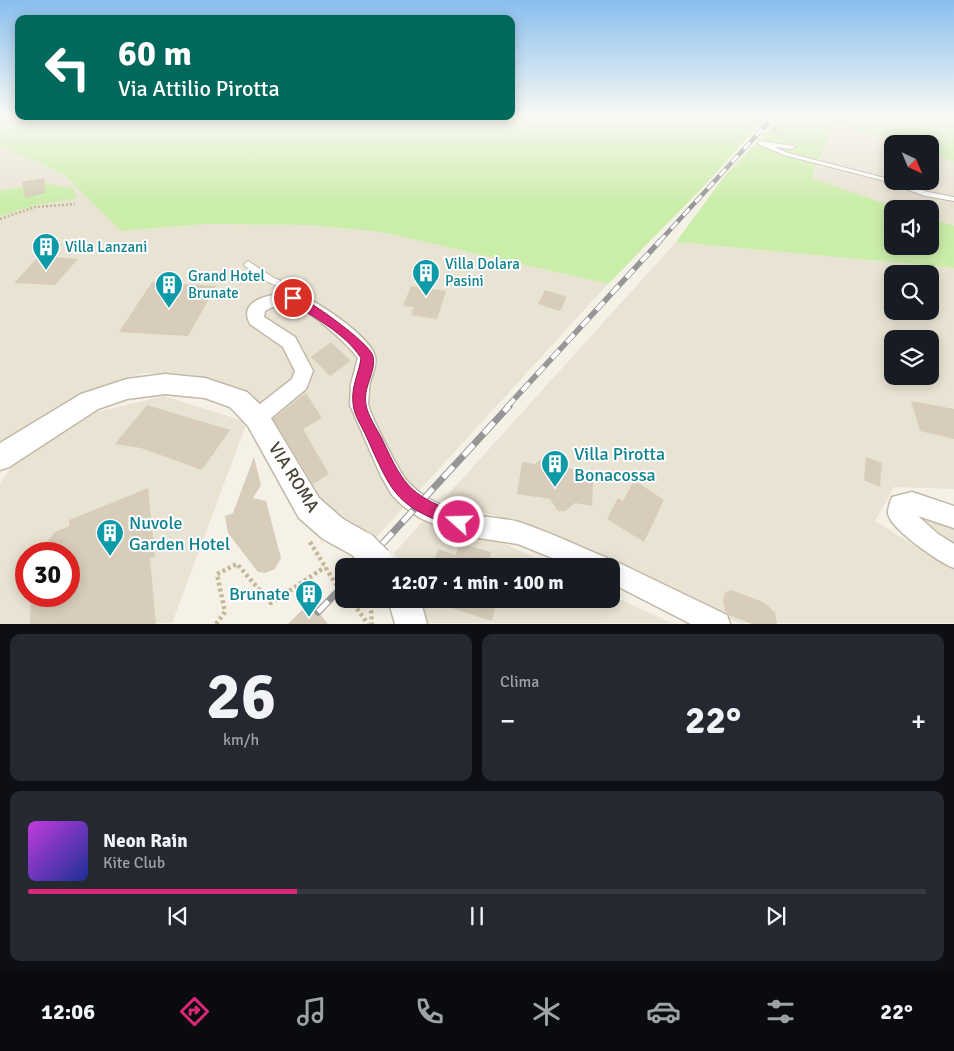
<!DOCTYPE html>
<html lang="it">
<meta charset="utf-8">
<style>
:root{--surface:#171b24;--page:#242831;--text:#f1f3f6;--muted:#9ea1a6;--line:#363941;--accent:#db2777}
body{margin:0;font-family:Signika,sans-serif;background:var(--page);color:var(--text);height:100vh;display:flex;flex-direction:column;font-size:19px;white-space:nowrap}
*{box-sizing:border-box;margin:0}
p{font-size:16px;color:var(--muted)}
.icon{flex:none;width:28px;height:28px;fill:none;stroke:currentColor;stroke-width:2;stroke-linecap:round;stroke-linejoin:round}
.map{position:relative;height:624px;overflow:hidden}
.sheet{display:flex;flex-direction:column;gap:10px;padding:10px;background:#0d0f14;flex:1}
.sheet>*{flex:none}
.guide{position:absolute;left:15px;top:15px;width:500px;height:105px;border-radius:10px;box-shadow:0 2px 12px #0003;background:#00695c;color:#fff;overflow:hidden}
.needle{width:32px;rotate:136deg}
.buttons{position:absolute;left:884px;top:135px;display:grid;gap:10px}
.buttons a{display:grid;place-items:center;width:55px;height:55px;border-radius:10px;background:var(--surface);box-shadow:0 2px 12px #0003;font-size:25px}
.speed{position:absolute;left:15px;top:542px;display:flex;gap:10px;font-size:25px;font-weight:700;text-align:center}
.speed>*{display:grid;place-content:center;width:65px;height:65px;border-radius:50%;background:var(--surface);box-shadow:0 2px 12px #0003;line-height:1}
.speed .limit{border:8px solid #d22;background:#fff;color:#111}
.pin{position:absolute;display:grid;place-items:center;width:42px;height:42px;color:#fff;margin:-21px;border:2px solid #fff;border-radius:50%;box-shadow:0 1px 5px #0007}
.me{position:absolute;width:55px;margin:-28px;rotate:290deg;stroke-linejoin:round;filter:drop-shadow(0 0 4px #0008)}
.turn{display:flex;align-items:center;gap:18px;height:105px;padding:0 20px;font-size:22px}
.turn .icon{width:65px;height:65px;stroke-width:2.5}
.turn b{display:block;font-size:35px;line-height:42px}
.big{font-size:38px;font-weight:800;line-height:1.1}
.sheet .tile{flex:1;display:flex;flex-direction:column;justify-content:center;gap:8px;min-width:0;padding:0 18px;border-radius:10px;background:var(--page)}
.sheet .dial{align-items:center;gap:0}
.dial b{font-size:65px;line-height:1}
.song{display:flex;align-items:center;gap:15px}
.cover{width:60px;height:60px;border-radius:8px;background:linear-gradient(135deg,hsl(290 70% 55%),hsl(230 70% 35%))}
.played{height:5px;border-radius:2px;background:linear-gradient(90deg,var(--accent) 30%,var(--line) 30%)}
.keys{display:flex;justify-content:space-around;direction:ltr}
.heat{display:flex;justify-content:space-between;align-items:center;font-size:28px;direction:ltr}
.sheet .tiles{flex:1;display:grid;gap:10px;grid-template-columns:1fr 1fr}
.tile:last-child{grid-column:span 2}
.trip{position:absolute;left:335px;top:558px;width:285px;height:50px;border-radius:10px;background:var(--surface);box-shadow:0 2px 12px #0003;font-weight:800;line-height:50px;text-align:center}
.menu{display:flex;height:80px;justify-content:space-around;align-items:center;background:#090b0e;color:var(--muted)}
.menu .icon{width:35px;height:35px}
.menu .on{color:var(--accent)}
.menu b{font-size:22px;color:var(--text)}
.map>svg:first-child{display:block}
</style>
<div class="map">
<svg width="954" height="624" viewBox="0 0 954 624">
<rect width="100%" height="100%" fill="#f5f1e6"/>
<g fill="#e9e3d3" fill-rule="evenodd">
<path d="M834,123L898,144H892V181H930V154L954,162V226L930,218V209H901L811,179Z"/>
<path d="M0,146L64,175L121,231L206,224L309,225L381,232L608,284L373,541L306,492L238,392L191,374L142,373L75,398L0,450Z"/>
<path d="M676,242L954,268V489L894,487L875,521L954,570V623H738L529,525L442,501ZM892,274H930V311H892ZM892,339H930V376H892Z"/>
<path d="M164,396L247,422L172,623L0,624V483L12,466L84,415ZM26,554H69V596H26Z"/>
<path d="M425,519L506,544L552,566H401L394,553Z"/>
<path d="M924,519L954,526V552L922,529Z"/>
<path d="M611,595L671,623H425L417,599H611Z"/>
</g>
<g fill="#cbedaa">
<path d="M0,115L19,116L768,115L706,184L608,284L381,232L309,225L206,224L121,231L64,175L0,146Z"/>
<path d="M783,115H954V162L930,154V144H898L834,123L811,178L901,209H892V246H930V218L954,226V268L676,242L727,173Z"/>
<path d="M44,183L73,188L77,198L36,205L0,216V191Z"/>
</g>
<g fill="#d7cdba">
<path d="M44,178L45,193L25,198L22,182Z"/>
<path d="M39,256L78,259L55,285L14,283Z"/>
<path d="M152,282L216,286L188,336L119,332Z"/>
<path d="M411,286L446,291L437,319L411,315L414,307L403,306Z"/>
<path d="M545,290L567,297L560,311L538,304Z"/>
<path d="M331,342L351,361L330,376L311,357Z"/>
<path d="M306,393L322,418L303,429L329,474L313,484L273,419Z"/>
<path d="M911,401L954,409V439L920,431Z"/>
<path d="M147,405L230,430L202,470L141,448L115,444Z"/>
<path d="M254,457L261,485L253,498L266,501L281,558L275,569L265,573L258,572L228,533L225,516L233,513Z"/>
<path d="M544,457L552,458L558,466L573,469V473L590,477L593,482L592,506L575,503L565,511H558L550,499L517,494L522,462L535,464Z"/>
<path d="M866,457L882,463L880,487L864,480Z"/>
<path d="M634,480L664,500L644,542L607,519L618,498L623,501Z"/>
<path d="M148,488L155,556L150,558L156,624H30L31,596H69V554H37L55,532L69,526V520Z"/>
<path d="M459,543L491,552L488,566H433L438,549L456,555Z"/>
<path d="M731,590L763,602L775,612L777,624H752L731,616L725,611L723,600L725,593Z"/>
<path d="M434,599H497L492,621L433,602Z"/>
<path d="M310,602L328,624H288Z"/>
</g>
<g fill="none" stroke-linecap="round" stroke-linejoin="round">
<defs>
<g id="service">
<path d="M760,141L794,146L795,147L792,149L774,147L788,153L885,178L892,180V181H896L928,192L954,197V201L925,196L881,180L784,155L758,144V142Z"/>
<path d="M248,261L274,278L293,286L297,298L296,300H290L286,290L268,282L245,266L244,264Z"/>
</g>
<g id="minor">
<path d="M293,292C313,298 370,336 375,356C378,367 369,379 369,389C369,394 368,400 368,404C370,415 400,474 408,482C425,500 450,511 474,515C489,518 505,518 519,522C549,532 578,546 607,558L608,560L611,559L619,563L727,615L730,624H691L611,583V566H572L518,544L472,537L445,529L420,518L403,506L392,495L381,476L350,405L351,384L358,358C348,344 308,308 291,304C283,302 272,307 265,311L264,317L295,337L313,371L306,389L264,424L257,426L250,424L247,418L250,412L292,379L295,371L283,347L250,324C236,297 277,294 293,292Z"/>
<path d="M912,492L954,506V528L918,516L938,534L954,544V568C939,562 890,529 888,513C888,508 890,502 892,497Z"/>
</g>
<g id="tertiary">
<path d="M165,374L205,378L247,392L266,410L319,498L343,519L373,536L378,546L373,556L363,561L323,539L299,518L248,426L230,407L205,398L165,394L127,399L98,409L9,467L0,470V443L81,394L127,379Z"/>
<path d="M388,599H420L427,624H395Z"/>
</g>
</defs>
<use href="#service" stroke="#c1b9a7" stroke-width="2"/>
<use href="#minor" stroke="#c1b9a7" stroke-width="3"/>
<use href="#tertiary" stroke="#c1b9a7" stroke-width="3"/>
<g stroke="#c4b797" stroke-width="2.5" stroke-dasharray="2 2" stroke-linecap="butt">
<path d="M742,115L761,122L782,134"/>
<path d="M774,129L782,121L779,120"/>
<path d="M0,219L35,207L75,204"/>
</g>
<g stroke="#c4b797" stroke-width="4.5" stroke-dasharray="3 3" stroke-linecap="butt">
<path d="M310,542L335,583"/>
<path d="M350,599L368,624"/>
<path d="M367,599L371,611L372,624"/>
<path d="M216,624L225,612L217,574L237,564L271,603L325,567"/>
</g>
<use href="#service" fill="#fff" fill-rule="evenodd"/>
<use href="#minor" fill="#fff" fill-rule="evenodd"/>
<use href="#tertiary" fill="#fff" fill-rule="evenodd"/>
<defs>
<path id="rail-far2" d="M659,242L775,115"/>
<path id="rail-far1" d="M507,407L660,241"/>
<g id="rail">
<path d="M362,566L509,406"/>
<path d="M318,612L344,585"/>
</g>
</defs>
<use href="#rail-far2" stroke="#969696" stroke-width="4.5"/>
<use href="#rail-far1" stroke="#969696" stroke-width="5.5"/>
<use href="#rail" stroke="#969696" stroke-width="7"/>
<use href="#rail-far2" stroke="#fff" stroke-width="3" stroke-dasharray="9" stroke-linecap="butt"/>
<use href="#rail-far1" stroke="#fff" stroke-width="4" stroke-dasharray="11" stroke-linecap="butt"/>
<use href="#rail" stroke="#fff" stroke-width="5" stroke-dasharray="15" stroke-linecap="butt"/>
<defs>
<path id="tertiary-bridge" d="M363,546L378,561"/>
</defs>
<use href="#tertiary-bridge" stroke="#c1b9a7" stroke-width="31" stroke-linecap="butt"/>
<path stroke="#c4b797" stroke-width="4.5" stroke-dasharray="3 3" stroke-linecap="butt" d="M335,583L344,593"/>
<use href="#tertiary-bridge" stroke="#fff" stroke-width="28"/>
</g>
<linearGradient id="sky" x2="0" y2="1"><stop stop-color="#89beee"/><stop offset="0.57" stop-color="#faf9f4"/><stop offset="1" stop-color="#faf9f4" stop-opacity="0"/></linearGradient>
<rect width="954" height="203" fill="url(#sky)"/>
<path fill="#db2777" stroke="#8e194d" d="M293,294C307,298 370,343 373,356C377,371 362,388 366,405C368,416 377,429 382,439C406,491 412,495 464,516L466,522L464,527L459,529C397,506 394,498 367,438C363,428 353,414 353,403C351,387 359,373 361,358C345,333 313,317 289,301L288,298L289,295Z"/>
<defs>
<symbol id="building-pin" viewBox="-11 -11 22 30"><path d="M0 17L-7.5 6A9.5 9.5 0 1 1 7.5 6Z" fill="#0f9aa8" stroke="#fff"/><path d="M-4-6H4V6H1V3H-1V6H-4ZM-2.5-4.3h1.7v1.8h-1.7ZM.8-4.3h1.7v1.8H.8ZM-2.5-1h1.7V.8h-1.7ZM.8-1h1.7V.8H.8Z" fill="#fff"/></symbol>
</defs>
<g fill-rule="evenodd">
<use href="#building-pin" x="30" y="231" width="32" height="43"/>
<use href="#building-pin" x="410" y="257" width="32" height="43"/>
<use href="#building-pin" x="153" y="269" width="32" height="43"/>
<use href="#building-pin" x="539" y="448" width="32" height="43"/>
<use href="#building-pin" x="94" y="517" width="32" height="43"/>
<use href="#building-pin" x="293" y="578" width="32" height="43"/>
</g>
<g text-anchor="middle" stroke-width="4" stroke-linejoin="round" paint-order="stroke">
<g font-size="15" fill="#0d838f" stroke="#fff" text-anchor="start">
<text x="65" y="252">Villa Lanzani</text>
<text x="445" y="269">Villa Dolara<tspan x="445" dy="17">Pasini</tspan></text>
<text x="188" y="281">Grand Hotel<tspan x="188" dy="17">Brunate</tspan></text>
</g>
<g font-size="18" fill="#0d838f" stroke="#fff" text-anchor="start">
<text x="574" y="460">Villa Pirotta<tspan x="574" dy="21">Bonacossa</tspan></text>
<text x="129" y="529">Nuvole<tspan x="129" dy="21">Garden Hotel</tspan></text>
<text x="290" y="600" text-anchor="end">Brunate</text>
</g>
<g font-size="18" fill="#484134" stroke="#fff">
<text transform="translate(294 477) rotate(58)" y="6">VIA ROMA</text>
</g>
</g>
</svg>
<div class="buttons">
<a><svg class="needle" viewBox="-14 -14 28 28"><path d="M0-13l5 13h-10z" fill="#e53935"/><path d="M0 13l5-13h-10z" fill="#9ea1a6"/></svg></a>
<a><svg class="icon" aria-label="sound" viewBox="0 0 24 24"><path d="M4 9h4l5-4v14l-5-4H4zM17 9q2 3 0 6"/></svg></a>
<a><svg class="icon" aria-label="search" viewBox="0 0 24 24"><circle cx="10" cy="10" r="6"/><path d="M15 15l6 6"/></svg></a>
<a><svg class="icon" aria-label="layers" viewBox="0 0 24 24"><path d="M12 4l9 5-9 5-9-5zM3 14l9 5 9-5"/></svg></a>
</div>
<div class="speed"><div class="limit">30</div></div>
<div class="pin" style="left:293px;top:298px;background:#d93025"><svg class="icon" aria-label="arrive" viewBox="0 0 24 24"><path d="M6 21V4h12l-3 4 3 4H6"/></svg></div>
<svg class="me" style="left:459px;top:522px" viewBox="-20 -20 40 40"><circle r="17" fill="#db2777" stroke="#fff" stroke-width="3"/><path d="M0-11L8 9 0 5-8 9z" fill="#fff"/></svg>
<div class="trip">12:07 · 1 min · 100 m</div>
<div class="guide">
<div class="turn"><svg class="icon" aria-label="left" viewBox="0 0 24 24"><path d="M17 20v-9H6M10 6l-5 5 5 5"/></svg><div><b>60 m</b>Via Attilio Pirotta</div></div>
</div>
</div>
<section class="sheet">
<div class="tiles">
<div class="tile dial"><b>26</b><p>km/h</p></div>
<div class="tile"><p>Clima</p>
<div class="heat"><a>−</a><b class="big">22°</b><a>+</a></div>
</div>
<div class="tile">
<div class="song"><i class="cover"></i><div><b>Neon Rain</b><p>Kite Club</p></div></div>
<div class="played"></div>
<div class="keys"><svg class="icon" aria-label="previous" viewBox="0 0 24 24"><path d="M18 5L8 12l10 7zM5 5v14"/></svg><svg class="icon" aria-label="pause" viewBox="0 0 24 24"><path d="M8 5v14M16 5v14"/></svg><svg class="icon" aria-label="next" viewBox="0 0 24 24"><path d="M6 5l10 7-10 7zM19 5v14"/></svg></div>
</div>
</div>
</section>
<nav class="menu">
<b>12:06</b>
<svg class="icon on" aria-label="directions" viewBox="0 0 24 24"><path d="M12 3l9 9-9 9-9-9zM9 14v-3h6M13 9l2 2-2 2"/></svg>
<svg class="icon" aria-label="music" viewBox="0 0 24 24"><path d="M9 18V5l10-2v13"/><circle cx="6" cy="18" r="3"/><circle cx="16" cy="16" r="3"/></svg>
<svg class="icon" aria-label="phone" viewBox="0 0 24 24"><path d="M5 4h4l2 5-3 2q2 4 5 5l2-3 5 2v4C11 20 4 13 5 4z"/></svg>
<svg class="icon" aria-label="climate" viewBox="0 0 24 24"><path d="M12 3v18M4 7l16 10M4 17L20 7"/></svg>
<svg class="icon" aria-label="car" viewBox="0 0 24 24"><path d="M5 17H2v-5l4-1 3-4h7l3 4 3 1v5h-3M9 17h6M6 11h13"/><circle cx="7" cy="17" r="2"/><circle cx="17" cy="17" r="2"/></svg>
<svg class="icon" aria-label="filters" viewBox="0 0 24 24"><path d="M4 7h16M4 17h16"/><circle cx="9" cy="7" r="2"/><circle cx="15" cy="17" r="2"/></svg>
<b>22°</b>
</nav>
